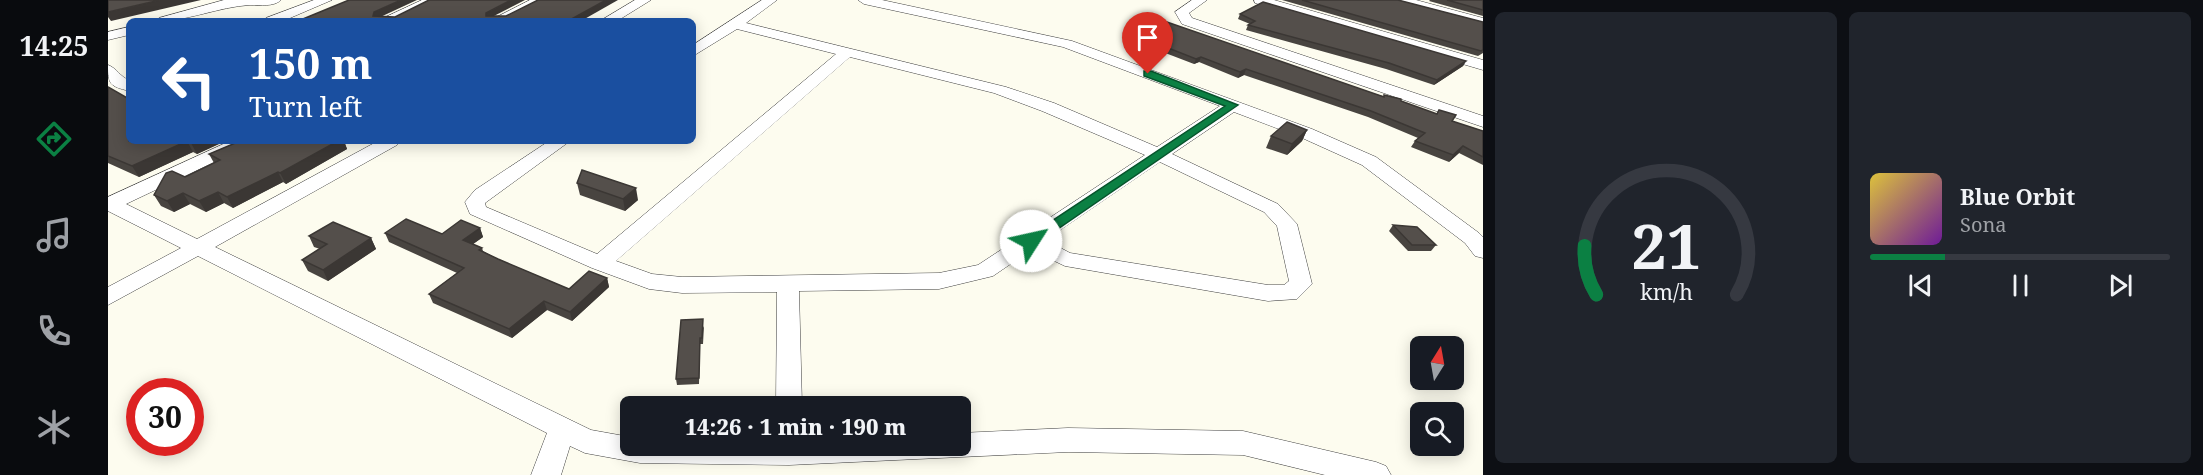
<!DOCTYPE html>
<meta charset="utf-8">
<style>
:root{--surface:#171b24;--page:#20242c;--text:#f1f3f6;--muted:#9ea1a6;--line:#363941;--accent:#0b8043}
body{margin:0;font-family:"Noto Serif",serif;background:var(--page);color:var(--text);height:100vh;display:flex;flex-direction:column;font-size:22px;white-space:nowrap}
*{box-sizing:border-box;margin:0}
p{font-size:20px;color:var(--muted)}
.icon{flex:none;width:33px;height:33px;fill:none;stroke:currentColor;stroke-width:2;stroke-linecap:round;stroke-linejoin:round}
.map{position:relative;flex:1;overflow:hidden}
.side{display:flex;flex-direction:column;gap:12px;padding:12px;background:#0d0f14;width:720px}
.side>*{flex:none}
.top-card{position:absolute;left:18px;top:18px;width:570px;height:126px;border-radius:9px;box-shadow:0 3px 15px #0003;background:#1a4fa0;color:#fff;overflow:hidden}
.needle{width:39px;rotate:11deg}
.buttons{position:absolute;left:1302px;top:336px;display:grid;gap:12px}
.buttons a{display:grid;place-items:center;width:54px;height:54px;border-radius:9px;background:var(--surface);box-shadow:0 3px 15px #0003;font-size:30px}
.speed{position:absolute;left:18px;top:378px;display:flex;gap:12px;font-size:30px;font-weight:700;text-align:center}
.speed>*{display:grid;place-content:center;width:78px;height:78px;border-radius:50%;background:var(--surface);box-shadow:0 3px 15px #0003;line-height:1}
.speed .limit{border:9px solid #d22;background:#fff;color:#111}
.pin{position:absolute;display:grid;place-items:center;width:51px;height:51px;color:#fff;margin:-62px -26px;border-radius:50% 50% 50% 0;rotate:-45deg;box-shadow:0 0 6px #0007}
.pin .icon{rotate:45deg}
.me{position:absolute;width:66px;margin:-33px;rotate:55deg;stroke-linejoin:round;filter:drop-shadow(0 0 4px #0008)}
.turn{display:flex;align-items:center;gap:21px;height:126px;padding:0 24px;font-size:27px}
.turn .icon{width:78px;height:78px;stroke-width:2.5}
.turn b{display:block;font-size:42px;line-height:51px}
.side .tile{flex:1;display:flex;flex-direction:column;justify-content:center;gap:9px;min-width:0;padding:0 21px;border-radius:9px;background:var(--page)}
.side .dial{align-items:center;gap:0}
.dial svg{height:156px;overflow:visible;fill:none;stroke:var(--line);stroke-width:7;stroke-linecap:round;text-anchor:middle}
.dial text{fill:var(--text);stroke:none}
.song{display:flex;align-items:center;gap:18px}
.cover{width:72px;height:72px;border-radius:9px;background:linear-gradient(135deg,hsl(50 70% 55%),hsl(280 70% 35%))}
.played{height:6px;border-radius:3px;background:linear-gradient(90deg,var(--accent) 25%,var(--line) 25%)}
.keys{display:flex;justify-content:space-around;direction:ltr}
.side .tiles{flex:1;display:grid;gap:12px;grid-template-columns:repeat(2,1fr)}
.trip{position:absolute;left:512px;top:396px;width:351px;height:60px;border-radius:9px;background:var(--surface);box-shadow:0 3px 15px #0003;font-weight:800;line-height:60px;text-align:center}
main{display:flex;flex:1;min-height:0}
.tabs{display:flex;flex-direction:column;width:108px;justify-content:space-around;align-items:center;background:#090b0e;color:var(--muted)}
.tabs .icon{width:42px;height:42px}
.tabs .on{color:var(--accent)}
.tabs b{font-size:27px;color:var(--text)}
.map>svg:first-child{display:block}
</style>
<main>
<nav class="tabs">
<b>14:25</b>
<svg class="icon on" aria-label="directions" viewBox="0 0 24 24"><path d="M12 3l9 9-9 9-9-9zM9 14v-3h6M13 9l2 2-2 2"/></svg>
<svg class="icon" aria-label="music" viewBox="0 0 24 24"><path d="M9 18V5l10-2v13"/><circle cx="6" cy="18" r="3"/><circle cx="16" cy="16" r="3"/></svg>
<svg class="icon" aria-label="phone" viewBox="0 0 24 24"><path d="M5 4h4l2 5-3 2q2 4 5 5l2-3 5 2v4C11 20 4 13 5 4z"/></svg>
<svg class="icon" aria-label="climate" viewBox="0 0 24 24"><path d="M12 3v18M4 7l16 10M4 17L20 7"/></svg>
</nav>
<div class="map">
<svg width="1375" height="475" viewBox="0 0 1375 475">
<rect width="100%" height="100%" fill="#fdfcef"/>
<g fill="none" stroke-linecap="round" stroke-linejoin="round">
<defs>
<g id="minor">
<path d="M116,0H173C166,7 152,5 142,5C110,7 81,21 49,21L51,18Z"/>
<path d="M206,0H224L175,21H156L158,18Z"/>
<path d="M314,0H331L288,21H269Z"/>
<path d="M422,0H438L399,21H381Z"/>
<path d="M527,0H543L509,21H492Z"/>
<path d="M654,0H669L638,23L898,87L946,103L1049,147L1112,106L955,47L756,4L750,0H774L964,41L1204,129L1268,157L1371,233L1375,237V258L1367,256L1357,243L1254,165L1192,137L1126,112L1064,154L1170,204L1189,224L1204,284L1189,299L1160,301L957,266L923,250L885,276L831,289L691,291L694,406H668L669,292L574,293L541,289L484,268L362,214L357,202L367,190L441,141H462L377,203L378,207L489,254L728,54L629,29L585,56V45ZM742,57L886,93L934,111L1037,155L870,265L831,273L574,277L544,274L508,261ZM1052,162L1156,212L1169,226L1181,281L1176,285H1160L962,253L938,240Z"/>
<path d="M1084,0H1099L1081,13L1084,18L1375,116V127L1074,24L1067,12Z"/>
<path d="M1146,0H1166L1375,60V70L1147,3Z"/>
<path d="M1287,0H1308L1375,18V26L1288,3Z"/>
<path d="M21,27V35L0,40V32Z"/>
<path d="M0,65C9,68 12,77 21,80V91C2,86 0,85 0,65Z"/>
<path d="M122,141H145L142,145L18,204L89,239L270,141H292L289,145L107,247L483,430L522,437V446H852V433L960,428L1135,431L1268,462L1278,466L1283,475H1217L1135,455L960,452L681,465L532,463L477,453L462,446L453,475H423L439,433L90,256L0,305V287L73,248L0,211V197Z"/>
</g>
</defs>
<use href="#minor" stroke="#404040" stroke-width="1"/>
<use href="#minor" fill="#fff" fill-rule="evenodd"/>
</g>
<g fill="#484440">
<path d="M1174,0H1290L1375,22V53L1370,56Z"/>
<path d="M1322,0H1375V16L1321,1Z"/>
<path d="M1132,14L1358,61L1355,66L1326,85L1278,69L1138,30L1140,25L1142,24L1130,19Z"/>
<path d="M1034,30L1293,101L1344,121L1375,131V165L1351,153L1341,162L1303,147L1307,141L1310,138L1260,117L1136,75L1130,78L1091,62L1086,64L1039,46L1040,40L1043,39L1032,36Z"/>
<path d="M0,87L21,141H112L113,143L89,154L85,152L31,177L0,163Z"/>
<path d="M1199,130L1194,141L1179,155L1158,148L1163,136Z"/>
<path d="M132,141H237H236L239,149L178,184L175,182L125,208L116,203L98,212L82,204L66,212L53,206L46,195L77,177L106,163L101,154Z"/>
<path d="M469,183L530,200L517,211L472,195Z"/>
<path d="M1285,225L1328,245L1323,251H1300L1281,231Z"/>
<path d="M372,228L375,237L365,244L374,248L375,251L390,259L461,289L499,278L501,287L464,321L439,310L404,338L325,303L321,294L349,273L281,242L277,233L334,234Z"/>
<path d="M201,236L263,238L268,249L220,281L200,271L194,260L212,249L206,247Z"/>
<path d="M596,326L595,344H592L591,384L569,385L568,379Z"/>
</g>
<g fill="#3b3734">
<path d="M52,0H93L3,21L0,17V12Z"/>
<path d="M293,0H309L268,19L265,16L266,12Z"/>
<path d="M403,0H417L380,19L378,16V13Z"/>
<path d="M498,0H510L473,21H460Z"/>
<path d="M1093,57L1091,62L1086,64L1088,59Z"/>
<path d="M1358,61L1355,66L1326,85L1329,80Z"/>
<path d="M1138,69L1136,75L1130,78L1132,72Z"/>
<path d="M1199,130L1194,141L1179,155L1184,144Z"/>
<path d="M79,141L85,152L31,177L24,166Z"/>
<path d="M88,141H112L113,143L89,154L83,143Z"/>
<path d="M228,141H237H236L239,149L178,184L172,173Z"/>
<path d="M1355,146L1351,153L1341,162L1345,155Z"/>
<path d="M170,172L175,182L125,208L119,197Z"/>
<path d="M528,188L530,200L517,211L515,199Z"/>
<path d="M110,192L116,203L98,212L91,201Z"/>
<path d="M75,193L82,204L66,212L59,201Z"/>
<path d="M372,228L375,237L358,249L355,240Z"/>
<path d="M263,238L268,249L220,281L215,270Z"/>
<path d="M499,278L501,287L464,321L462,312Z"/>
<path d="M436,301L439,310L404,338L401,329Z"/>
</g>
<g fill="#544f4b" stroke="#3b3734" stroke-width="1.5">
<path d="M0,0H52L0,12Z"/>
<path d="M241,0H293L266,12L265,16L287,17L321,0H403L378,13V16H398L430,0H498L460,21H190Z"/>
<path d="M1194,0H1290L1375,22V50L1373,51Z"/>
<path d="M1339,0H1375V10Z"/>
<path d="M1155,2L1358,61L1329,80L1281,63L1140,25L1147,21L1132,14Z"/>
<path d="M1053,20L1276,97V95L1293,99V101L1329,114L1331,110L1348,115L1344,121L1375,131V157L1355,146L1345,155L1307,141L1317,133L1263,111L1138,69L1132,72L1093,57L1088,59L1040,40L1051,36L1034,30Z"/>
<path d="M0,87L21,99V141H88L83,143L79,141L24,166L0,156Z"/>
<path d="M1179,122L1199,130L1184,144L1163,136Z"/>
<path d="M132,141H230L172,173L170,172L119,197L110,192L91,201L75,193L59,201L46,195L58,173L64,171L77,177L112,160L101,154Z"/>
<path d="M474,170L528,188L515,199L469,183Z"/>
<path d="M298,219L334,234L353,220L372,228L355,240L374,248L371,250L390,259L461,289L481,271L499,278L462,312L436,301L401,329L321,294L356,268L277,233Z"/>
<path d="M225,222L263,238L215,270L194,260L219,244L201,236Z"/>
<path d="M1285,225L1309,227L1328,245H1304Z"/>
<path d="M595,319L594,338H592L591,378L568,379L573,320Z"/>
</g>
<path fill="#0b8043" stroke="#07532c" stroke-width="1.5" d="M1036,71H1043L1130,105L928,244H918L916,241L918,238L1117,106L1036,76Z"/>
</svg>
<div class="buttons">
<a><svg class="needle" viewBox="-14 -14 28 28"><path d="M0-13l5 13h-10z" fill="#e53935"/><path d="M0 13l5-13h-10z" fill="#9ea1a6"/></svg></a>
<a><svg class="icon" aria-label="search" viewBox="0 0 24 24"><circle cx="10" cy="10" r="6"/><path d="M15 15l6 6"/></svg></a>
</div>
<div class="speed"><div class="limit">30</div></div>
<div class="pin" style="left:1040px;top:74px;background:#d93025"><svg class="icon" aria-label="arrive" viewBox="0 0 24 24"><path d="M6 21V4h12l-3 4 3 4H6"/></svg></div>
<svg class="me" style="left:923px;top:241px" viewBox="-20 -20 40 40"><circle r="19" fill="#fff"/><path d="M0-13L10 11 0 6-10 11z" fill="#0b8043"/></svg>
<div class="trip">14:26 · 1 min · 190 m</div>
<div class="top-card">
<div class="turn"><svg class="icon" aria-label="left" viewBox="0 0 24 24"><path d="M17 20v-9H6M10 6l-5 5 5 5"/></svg><div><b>150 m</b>Turn left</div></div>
</div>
</div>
<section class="side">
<div class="tiles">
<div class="tile dial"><svg viewBox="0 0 100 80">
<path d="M14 69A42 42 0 1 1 86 69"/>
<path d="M14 69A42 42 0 0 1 8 44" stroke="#0b8043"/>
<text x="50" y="56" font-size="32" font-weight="700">21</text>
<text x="50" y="72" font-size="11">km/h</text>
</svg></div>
<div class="tile">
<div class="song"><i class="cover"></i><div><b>Blue Orbit</b><p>Sona</p></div></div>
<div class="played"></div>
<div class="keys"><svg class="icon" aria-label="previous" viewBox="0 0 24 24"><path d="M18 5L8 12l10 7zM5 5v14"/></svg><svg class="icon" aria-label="pause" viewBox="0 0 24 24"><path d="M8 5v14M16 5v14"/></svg><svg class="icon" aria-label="next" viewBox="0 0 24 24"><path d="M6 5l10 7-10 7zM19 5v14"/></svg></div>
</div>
</div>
</section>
</main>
